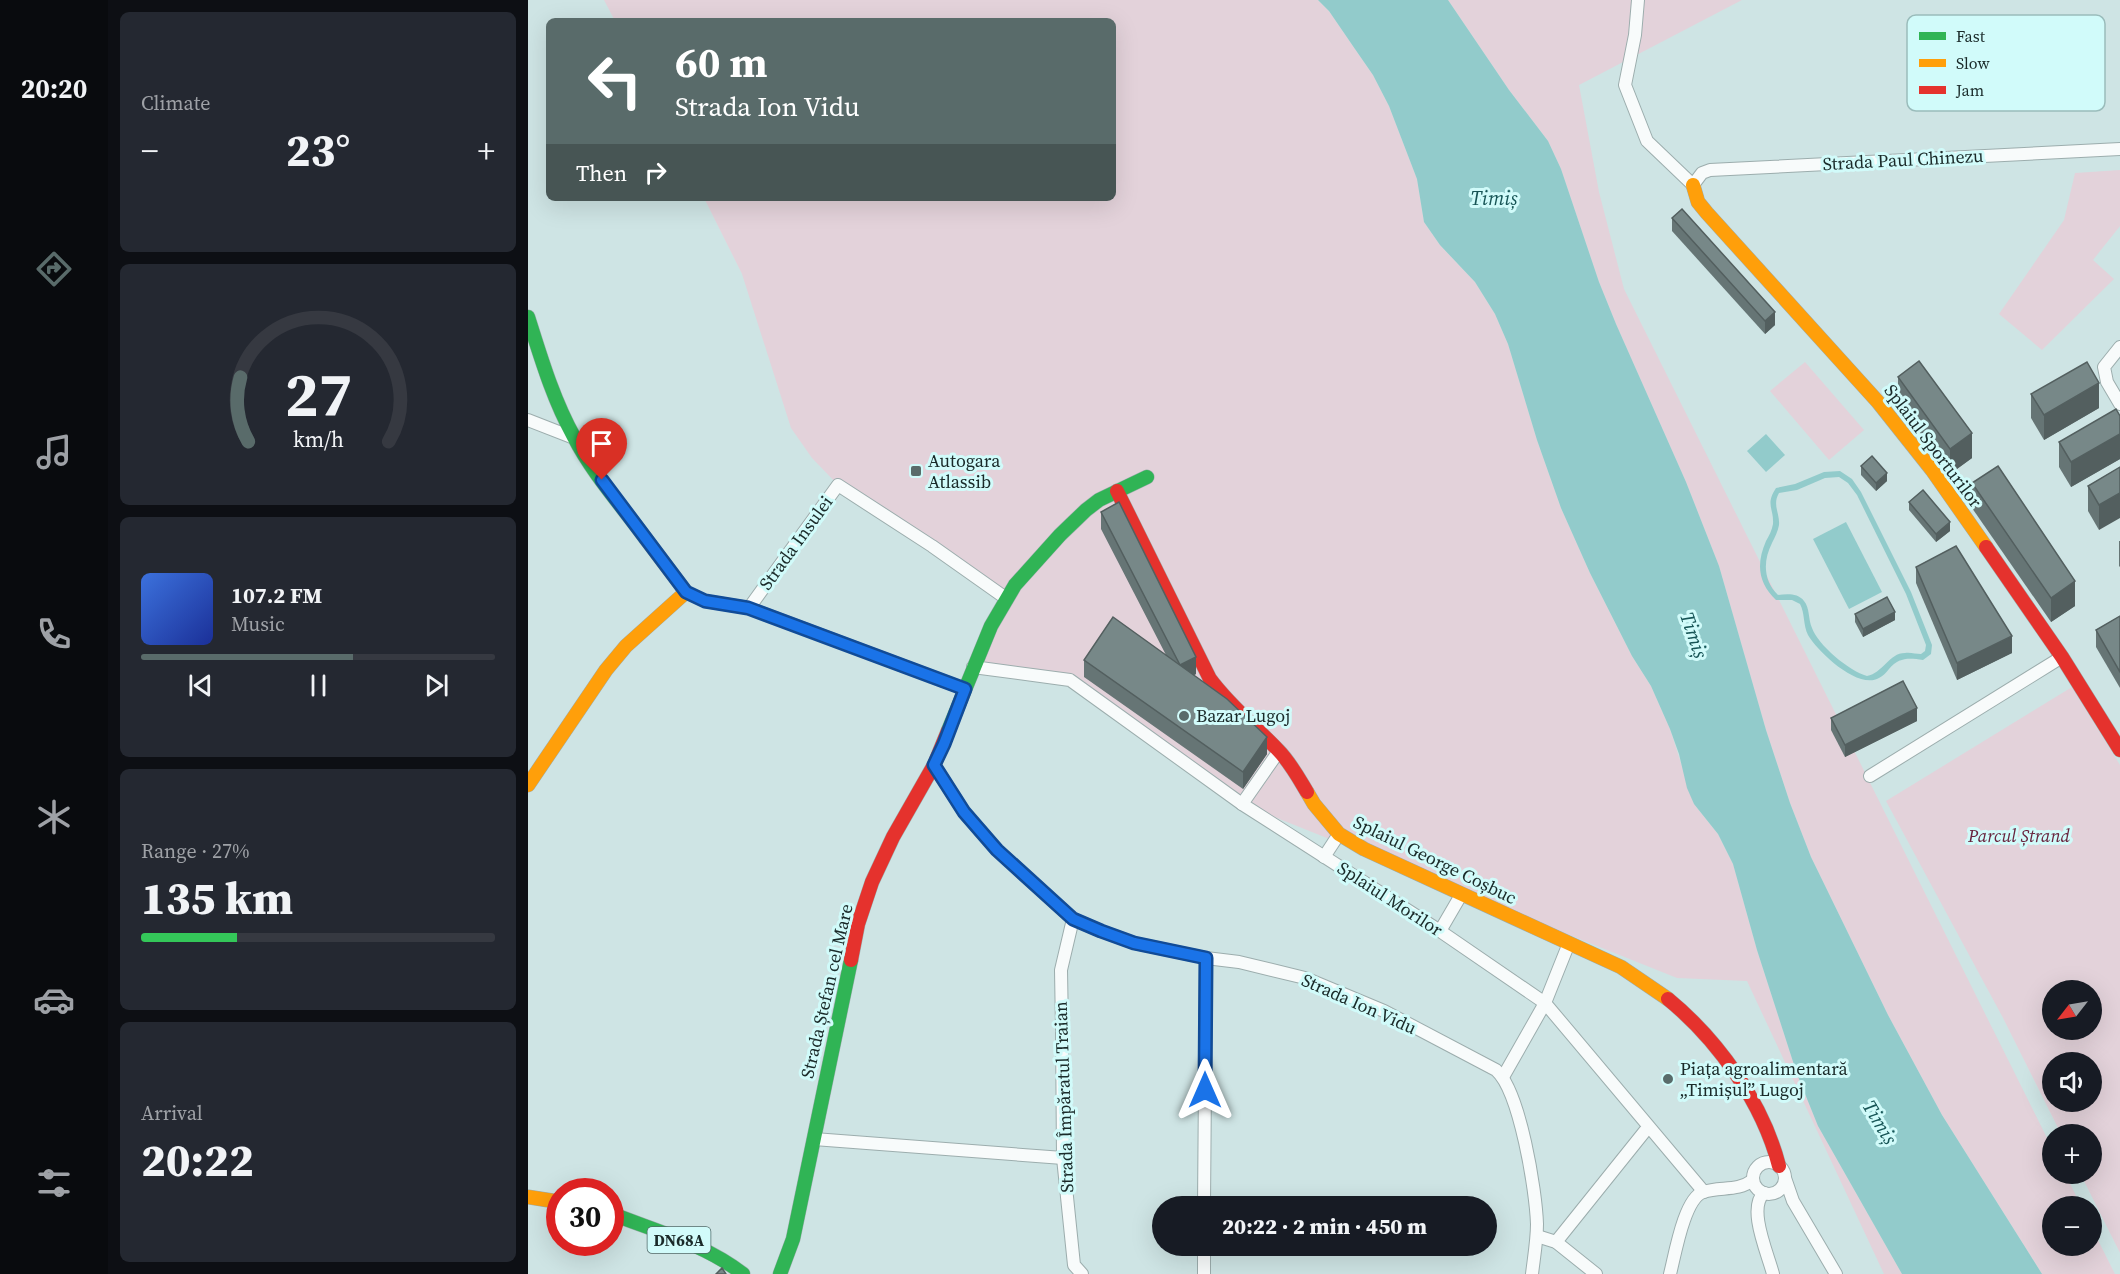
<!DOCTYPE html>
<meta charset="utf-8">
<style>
:root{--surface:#171b24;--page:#242831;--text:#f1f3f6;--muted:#9ea1a6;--line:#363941;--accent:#596b6a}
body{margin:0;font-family:"Source Serif 4",serif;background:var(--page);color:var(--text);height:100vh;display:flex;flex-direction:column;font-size:22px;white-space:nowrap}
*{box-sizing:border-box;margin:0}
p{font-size:20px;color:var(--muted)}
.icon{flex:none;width:33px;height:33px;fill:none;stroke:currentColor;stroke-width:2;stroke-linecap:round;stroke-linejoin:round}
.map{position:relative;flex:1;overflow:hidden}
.side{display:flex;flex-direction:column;gap:12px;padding:12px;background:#0d0f14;width:420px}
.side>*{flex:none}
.banner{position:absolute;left:18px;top:18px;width:570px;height:183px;border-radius:9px;box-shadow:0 6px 24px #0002;background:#596b6a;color:#fff;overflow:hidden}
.needle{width:39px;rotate:239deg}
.tools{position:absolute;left:1514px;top:980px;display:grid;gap:12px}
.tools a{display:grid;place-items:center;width:60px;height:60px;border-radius:50%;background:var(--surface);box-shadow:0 6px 24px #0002;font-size:30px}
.speed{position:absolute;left:18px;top:1178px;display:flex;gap:12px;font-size:30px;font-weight:700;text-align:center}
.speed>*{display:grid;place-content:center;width:78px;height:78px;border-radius:50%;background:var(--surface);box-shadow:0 6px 24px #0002;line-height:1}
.speed .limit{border:9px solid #d22;background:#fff;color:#111}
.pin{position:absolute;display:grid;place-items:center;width:51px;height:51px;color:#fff;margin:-62px -26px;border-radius:50% 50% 50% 0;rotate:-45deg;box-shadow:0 0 6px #0007}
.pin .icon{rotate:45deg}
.me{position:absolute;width:66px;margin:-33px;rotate:0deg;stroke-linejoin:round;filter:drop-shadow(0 0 4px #0008)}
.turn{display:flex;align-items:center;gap:21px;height:126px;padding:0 30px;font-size:27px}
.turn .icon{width:78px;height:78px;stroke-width:2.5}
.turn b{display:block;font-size:42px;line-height:51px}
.then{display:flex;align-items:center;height:57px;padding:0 30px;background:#0003;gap:12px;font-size:22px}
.big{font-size:45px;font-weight:800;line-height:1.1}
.side .widget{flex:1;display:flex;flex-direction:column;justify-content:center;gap:9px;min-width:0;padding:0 21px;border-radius:9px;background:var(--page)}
.side .dial{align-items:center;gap:0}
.dial svg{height:156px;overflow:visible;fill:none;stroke:var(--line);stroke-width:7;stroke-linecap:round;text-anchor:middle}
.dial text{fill:var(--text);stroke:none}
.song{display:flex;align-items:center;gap:18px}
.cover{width:72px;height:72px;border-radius:9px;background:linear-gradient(135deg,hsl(220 70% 55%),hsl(230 70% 35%))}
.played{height:6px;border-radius:3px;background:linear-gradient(90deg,var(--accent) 60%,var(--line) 60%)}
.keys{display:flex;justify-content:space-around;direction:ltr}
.heat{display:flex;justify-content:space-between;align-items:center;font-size:33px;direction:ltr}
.charge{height:9px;border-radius:4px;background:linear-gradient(90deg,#34c759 27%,var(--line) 0)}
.trip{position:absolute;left:624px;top:1196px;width:345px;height:60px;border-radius:30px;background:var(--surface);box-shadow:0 6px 24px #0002;font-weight:800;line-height:60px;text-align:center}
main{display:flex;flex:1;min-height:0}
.tab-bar{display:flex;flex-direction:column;width:108px;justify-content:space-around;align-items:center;background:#090b0e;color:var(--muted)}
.tab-bar .icon{width:42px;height:42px}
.tab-bar .selected{color:var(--accent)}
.tab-bar b{font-size:27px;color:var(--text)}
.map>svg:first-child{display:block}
</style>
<main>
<nav class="tab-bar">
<b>20:20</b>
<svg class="icon selected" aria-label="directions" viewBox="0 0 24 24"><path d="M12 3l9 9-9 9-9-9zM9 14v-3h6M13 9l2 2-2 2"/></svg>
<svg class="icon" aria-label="music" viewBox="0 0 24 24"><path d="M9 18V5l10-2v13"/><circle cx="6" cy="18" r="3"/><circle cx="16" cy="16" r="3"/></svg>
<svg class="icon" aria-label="phone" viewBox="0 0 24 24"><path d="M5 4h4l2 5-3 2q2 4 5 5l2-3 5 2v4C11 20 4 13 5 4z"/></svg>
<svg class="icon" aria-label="climate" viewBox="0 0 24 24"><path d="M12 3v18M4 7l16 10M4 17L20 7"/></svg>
<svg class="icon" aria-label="car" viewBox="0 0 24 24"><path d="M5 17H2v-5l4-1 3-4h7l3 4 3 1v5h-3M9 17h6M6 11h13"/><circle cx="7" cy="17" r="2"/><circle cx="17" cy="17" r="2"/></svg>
<svg class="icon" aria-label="filters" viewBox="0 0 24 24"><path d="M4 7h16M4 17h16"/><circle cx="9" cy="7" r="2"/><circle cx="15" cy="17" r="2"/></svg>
</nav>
<section class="side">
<div class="widget"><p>Climate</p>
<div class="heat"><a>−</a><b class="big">23°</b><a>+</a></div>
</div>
<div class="widget dial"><svg viewBox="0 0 100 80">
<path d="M14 69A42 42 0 1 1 86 69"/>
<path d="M14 69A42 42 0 0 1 10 36" stroke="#596b6a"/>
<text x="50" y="56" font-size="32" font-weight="700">27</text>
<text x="50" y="72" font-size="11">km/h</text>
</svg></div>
<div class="widget">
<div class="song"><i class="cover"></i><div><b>107.2 FM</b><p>Music</p></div></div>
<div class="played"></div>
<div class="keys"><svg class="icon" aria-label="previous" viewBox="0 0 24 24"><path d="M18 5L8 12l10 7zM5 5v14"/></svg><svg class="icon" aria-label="pause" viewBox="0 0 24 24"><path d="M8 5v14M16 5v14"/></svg><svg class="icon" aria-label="next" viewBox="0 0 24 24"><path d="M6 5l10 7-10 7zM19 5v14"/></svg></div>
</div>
<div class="widget"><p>Range · 27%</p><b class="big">135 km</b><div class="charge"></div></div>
<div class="widget"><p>Arrival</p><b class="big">20:22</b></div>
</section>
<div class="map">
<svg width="1592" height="1274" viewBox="0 0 1592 1274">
<rect width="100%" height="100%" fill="#cee4e4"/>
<g fill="#e3d2da" fill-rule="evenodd">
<path d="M76,0H790L801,11L827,49L845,75L861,106L889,179L896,222L912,245L947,282L967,314L980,344L1009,440L1033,508L1062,573L1104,656L1123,686L1142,729L1166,804L1190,834L1205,864L1229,950L1269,1074L1290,1126L1374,1274H1356L1219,981L1149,978L714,804L542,680L445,667L478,599L310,485L284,458L263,428L214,274L176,198H585V21H87Z"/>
<path d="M920,0H1214L1051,85L1071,192L1096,289L1524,1148V1173H1537L1553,1206H1524V1245H1563V1226L1587,1274H1514L1414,1115L1360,1015L1283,857L1262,803L1238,730L1191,566L1158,482L1088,324L1071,282L1033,169L1020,141L981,90Z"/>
<path d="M1592,170V226L1565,260L1586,279L1514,350L1471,314L1536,220L1547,173Z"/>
<path d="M1277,362L1336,430L1301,460L1242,391Z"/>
<path d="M1544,687L1592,765V1253L1552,1173H1563V1134H1533L1474,1016L1358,801ZM1524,990H1563V1029H1524ZM1524,1062H1563V1101H1524Z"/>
</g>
<g fill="#92cbcb" fill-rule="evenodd">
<path d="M790,0H920L981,90L1020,141L1033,169L1071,282L1088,324L1158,482L1191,566L1238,730L1262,803L1283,857L1360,1015L1414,1115L1514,1274H1374L1290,1126L1269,1074L1229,950L1205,864L1190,834L1166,804L1159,788L1151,754L1142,729L1123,686L1104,656L1062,573L1033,508L1009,440L980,344L967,314L947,282L912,245L896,222L889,179L861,106L845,75L827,49L801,11Z"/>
<path d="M1238,434L1257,455L1238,472L1219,451Z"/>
<path d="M1312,471L1324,479L1333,492L1383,592L1404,645L1403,654L1395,660C1381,658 1371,657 1361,669C1358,673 1355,676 1351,678C1330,690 1290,652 1280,635C1275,625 1277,613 1272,604L1264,600H1248C1230,583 1228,564 1238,541C1241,536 1244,530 1245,524C1246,508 1237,505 1248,488L1267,484L1296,472ZM1311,477L1320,483L1329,495L1378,594L1398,645L1397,651L1393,654C1388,654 1382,652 1377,653C1361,653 1355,673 1339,676C1321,671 1290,645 1284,628C1280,619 1282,608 1276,601C1270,593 1259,594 1250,595C1235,580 1235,561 1244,543C1247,537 1250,531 1251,525C1252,513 1244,505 1251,493L1269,490L1297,478Z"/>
<path d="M1318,522L1354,592L1321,609L1285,539Z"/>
</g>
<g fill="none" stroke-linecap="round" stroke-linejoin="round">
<defs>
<g id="street">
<path d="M1110,0L1107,35L1097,85L1119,141L1165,185L1174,173L1182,170L1592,149"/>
<path d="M1592,347L1576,367L1579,382L1592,404"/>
<path d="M0,420L46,438"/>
<path d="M158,592L177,601L221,608L437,689"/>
<path d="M221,608L310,485L404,546L479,599"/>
<path d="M445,667L542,680L714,804L912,931L1017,1003L1176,1192"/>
<path d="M406,765L436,812L469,850L545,919L573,931L606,943L678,958L711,962L777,978L856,1011L968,1070C992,1091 1008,1191 1009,1224C1009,1240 1006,1257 1004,1274"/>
<path d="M1342,776L1534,657"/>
<path d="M714,804L751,751"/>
<path d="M796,857L811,834"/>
<path d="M545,919L533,970L534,1028L535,1158L546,1265L554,1274"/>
<path d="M912,931L933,895"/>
<path d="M975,1077L1017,1003L1041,943"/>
<path d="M286,1139L535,1158"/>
<circle cx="1241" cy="1178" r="16"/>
<path d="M1257,1178L1265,1201L1308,1274"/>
<path d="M1236,1193C1219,1208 1240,1254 1245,1274"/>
<path d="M676,1206L678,958"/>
<path d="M1009,1236L1028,1242L1068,1274"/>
<path d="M1028,1242L1117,1131"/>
<path d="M676,1274V1245"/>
<path d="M1142,1274C1147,1255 1156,1199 1175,1192C1193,1186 1209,1192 1225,1180"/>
</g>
<g id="fast">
<path d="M0,317C13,358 25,399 46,437C65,474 94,506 118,539"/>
<path d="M420,731L463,626L487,585L532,535L558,510L571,500L619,477"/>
<path d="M82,1213C127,1231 177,1244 215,1274"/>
<path d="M252,1274L265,1239L323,960"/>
</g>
<g id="slow">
<path d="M1165,185L1170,202L1179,213L1350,402L1404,470L1458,547"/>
<path d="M0,785L78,670L98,646L158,592L118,539"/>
<path d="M779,792L786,804L811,834L836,849L1093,967L1140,999"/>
<path d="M0,1197L32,1202"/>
</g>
<g id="jam">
<path d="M589,491L682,679C702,706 727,726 750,750C762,762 770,777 779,792"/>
<path d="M1458,547L1534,657L1592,750"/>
<path d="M323,960L330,924L344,882L365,837L406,765L420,731"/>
<path d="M1140,999C1190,1040 1235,1103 1251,1166"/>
</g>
</defs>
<use href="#street" stroke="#9cadad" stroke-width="14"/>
<use href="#fast" stroke="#9cadad" stroke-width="15"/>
<use href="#slow" stroke="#9cadad" stroke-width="15"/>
<use href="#jam" stroke="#9cadad" stroke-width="15"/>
<use href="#street" stroke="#f8fbfb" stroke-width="12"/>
<use href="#fast" stroke="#30b455" stroke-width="14"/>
<use href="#slow" stroke="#ff9f0a" stroke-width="14"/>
<use href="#jam" stroke="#e5322d" stroke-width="14"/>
</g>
<g fill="#667575">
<path d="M1144,218L1247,325L1237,334L1144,231Z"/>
<path d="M1370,377L1444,458L1422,474L1370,402Z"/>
<path d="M1503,394L1571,408L1516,440L1503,418Z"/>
<path d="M1592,416V459L1543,487L1531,467V442Z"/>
<path d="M1333,466L1359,481L1348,491L1333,475Z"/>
<path d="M1592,467L1571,530L1560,511V486Z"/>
<path d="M1444,483L1547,606L1523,622L1444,508Z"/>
<path d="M1381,502L1422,531L1408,542L1381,510Z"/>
<path d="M573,512L668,674L666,675L739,754L715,789L556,677V660L638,655L573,529Z"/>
<path d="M1591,541H1592V567L1591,566Z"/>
<path d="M1388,567L1484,653L1429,680L1388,583Z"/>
<path d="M1327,614L1367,620L1335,637L1327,622Z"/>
<path d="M1592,616V688L1568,647V630Z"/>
<path d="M1303,718L1389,721L1317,757L1303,730Z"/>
</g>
<g fill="#535f5f">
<path d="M1247,312V325L1237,334V321Z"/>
<path d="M1571,383V408L1516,440V415Z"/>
<path d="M1444,433V458L1422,474V449Z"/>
<path d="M1592,434V459L1543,487V462Z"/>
<path d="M1359,473V481L1348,491V483Z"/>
<path d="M1592,493V518L1571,530V505Z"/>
<path d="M1422,522V531L1408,542V534Z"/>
<path d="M1547,581V606L1523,622V598Z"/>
<path d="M1367,612V620L1335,637V629Z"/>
<path d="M1484,636V653L1429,680V663Z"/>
<path d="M668,657V674L652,682V665Z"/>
<path d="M1389,708V721L1317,757V745Z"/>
<path d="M739,737V754L715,789V772Z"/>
</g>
<g fill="#788" stroke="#535f5f" stroke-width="1.5">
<path d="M1154,209L1247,312L1237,321L1144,218Z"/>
<path d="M1391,361L1444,433L1422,449L1370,377Z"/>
<path d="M1559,362L1571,383L1516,415L1503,394Z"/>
<path d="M1588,409L1592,416V434L1543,462L1531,442Z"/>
<path d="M1344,456L1359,473L1348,483L1333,466Z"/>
<path d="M1470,466L1547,581L1523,598L1444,483Z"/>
<path d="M1592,467V493L1571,505L1560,486Z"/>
<path d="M1395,490L1422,522L1408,534L1381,502Z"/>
<path d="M591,502L668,657L652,665L573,512Z"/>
<path d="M1428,546L1484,636L1429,663L1388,567Z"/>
<path d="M1359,597L1367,612L1335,629L1327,614Z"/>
<path d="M1592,616V672L1568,630Z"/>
<path d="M585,617L699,699L739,737L715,772L556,660Z"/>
<path d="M1375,681L1389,708L1317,745L1303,718Z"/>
<path d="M194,1268L198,1274H188Z"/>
</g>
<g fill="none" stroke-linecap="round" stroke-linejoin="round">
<defs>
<path id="route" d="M74,480L158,592L177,601L220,608L437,689L416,744L406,765L436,812L469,850L545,919L573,931L606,943L678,958L677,1090"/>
</defs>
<use href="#route" stroke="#114b97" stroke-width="15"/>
<use href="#route" stroke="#1a73e8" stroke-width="10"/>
</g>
<g fill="#596b6a" stroke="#d1fbfa" stroke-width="2">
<rect x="382" y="465" width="12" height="12" rx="3"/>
<circle cx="656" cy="716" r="6"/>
<circle cx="1140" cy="1079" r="6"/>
</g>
<g text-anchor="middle" stroke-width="6" stroke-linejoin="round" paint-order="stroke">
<rect fill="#d1fbfa" stroke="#516968" stroke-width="1.5" x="119.5" y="1227" width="63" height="26" rx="4.5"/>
<g font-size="16" font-weight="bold" fill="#1a2a29">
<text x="151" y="1246">DN68A</text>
</g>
<g font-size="18" fill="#1a2a29" stroke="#d1fbfa">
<text transform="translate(1375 160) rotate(-3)" y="6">Strada Paul Chinezu</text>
<text transform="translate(1405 446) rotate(53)" y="6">Splaiul Sporturilor</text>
<text transform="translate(268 543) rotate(-54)" y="6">Strada Insulei</text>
<text transform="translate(907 860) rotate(26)" y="6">Splaiul George Coșbuc</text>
<text transform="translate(862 899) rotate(33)" y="6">Splaiul Morilor</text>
<text transform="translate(299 991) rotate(-77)" y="6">Strada Ștefan cel Mare</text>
<text transform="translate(831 1004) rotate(24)" y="6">Strada Ion Vidu</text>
<text transform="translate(536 1097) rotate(-92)" y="6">Strada Împăratul Traian</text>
</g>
<g font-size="18" fill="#1a2a29" stroke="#d1fbfa" text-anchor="start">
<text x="400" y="467">Autogara<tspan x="400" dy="21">Atlassib</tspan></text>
<text x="668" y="722">Bazar Lugoj</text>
<text x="1152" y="1075">Piața agroalimentară<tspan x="1152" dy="21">„Timișul” Lugoj</tspan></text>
</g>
<g font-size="18" font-style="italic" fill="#69243e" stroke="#d1fbfa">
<text x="1491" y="842">Parcul Ștrand</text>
</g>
<g font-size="20" font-style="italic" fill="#175556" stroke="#d1fbfa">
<text x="966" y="205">Timiș</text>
<text transform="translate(1166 635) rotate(71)" y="7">Timiș</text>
<text transform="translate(1352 1122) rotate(59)" y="7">Timiș</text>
</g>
</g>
<rect x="1379" y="15" width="198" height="96" rx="9" fill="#d1fbfa" stroke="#9abcbb" stroke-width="1.5"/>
<rect x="1391" y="32" width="27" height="8" fill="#30b455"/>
<rect x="1391" y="59" width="27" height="8" fill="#ff9f0a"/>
<rect x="1391" y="86" width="27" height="8" fill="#e5322d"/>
<g font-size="16" fill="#1a2a29">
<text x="1428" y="42">Fast</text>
<text x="1428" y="69">Slow</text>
<text x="1428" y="96">Jam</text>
</g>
</svg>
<div class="tools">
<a><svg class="needle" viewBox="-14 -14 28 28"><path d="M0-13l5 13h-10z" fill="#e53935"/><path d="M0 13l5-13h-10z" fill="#9ea1a6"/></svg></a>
<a><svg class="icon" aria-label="sound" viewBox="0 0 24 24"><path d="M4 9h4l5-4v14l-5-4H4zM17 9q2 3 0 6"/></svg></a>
<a>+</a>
<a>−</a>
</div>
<div class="speed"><div class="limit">30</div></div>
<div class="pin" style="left:74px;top:480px;background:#d93025"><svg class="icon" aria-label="arrive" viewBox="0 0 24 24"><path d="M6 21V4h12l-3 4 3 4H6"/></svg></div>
<svg class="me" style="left:677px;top:1090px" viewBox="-20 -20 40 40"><path d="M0-17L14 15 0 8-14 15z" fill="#1a73e8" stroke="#fff" stroke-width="4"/></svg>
<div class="trip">20:22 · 2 min · 450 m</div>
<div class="banner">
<div class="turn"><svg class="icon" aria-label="left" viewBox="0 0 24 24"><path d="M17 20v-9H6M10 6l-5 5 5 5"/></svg><div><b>60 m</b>Strada Ion Vidu</div></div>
<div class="then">Then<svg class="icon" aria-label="right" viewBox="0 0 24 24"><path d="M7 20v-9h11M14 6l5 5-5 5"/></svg></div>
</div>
</div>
</main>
